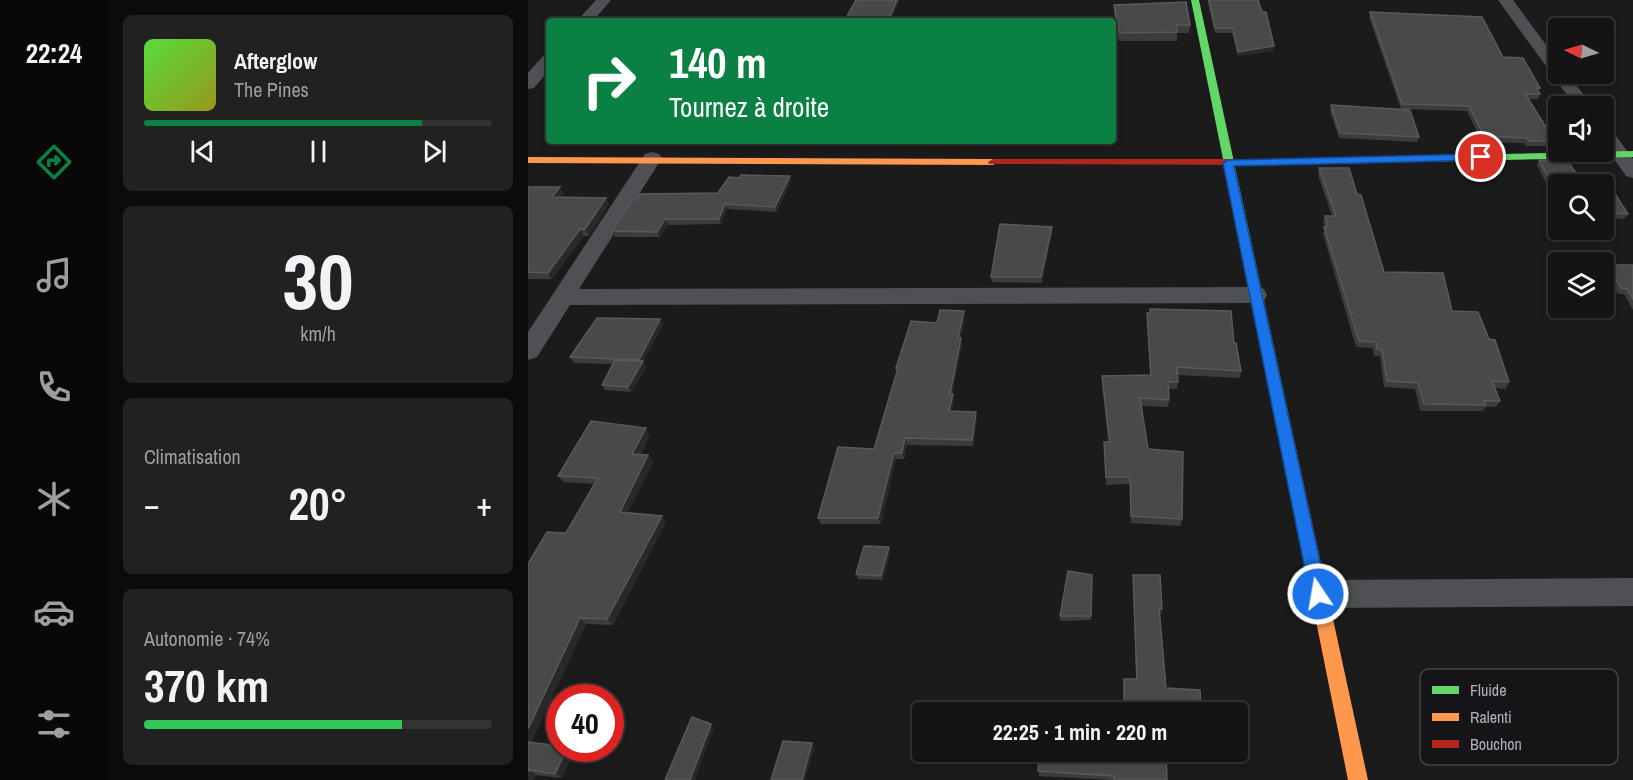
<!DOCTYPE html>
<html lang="fr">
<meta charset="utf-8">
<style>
:root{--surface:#141414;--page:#212122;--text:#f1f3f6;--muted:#9d9ea0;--line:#333334;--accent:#0b8043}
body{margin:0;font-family:"Archivo Narrow",sans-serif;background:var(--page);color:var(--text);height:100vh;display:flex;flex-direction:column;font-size:22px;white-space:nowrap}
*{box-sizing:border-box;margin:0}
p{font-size:20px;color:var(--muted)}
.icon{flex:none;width:33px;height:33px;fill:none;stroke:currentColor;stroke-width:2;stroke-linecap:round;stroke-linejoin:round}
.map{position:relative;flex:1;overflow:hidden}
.panel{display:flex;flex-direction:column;gap:15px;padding:15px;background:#0b0b0b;width:420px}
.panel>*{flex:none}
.guide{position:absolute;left:18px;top:18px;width:570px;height:126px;border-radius:6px;box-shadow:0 3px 9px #0003,0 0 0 2px var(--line);background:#0b8043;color:#fff;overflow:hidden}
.needle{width:39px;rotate:275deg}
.buttons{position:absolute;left:1020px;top:18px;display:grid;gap:12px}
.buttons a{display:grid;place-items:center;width:66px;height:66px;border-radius:6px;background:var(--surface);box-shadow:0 3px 9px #0003,0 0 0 2px var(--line);font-size:30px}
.speed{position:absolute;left:18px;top:684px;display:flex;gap:12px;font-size:30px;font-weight:700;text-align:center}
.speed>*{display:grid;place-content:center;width:78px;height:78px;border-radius:50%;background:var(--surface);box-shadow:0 3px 9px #0003,0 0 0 2px var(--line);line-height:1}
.speed .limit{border:9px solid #d22;background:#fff;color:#111}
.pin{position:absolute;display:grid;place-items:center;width:51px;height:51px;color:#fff;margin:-26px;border:3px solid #fff;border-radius:50%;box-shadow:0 2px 6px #0007}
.me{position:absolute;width:66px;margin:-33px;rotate:348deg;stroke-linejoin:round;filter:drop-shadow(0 0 4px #0008)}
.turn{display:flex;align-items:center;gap:21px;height:126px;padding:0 24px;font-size:27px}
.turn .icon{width:78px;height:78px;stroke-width:2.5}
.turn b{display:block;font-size:42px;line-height:51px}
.big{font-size:45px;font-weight:700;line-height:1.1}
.panel .card{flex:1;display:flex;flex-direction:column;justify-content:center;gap:9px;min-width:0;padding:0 21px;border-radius:9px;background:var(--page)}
.panel .dial{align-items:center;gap:0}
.dial b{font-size:78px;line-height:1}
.song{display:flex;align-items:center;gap:18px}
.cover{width:72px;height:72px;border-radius:9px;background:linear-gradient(135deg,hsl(110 70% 55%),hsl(60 70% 35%))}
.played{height:6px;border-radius:3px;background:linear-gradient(90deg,var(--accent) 80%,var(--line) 80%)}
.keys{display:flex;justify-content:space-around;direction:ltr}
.heat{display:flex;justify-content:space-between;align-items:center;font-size:33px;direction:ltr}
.charge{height:9px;border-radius:4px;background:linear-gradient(90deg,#34c759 74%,var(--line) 0)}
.trip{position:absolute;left:384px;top:702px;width:336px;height:60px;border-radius:6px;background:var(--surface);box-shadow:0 3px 9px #0003,0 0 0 2px var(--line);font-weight:700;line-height:60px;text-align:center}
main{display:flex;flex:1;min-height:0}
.menu{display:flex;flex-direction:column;width:108px;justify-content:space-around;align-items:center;background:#080808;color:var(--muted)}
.menu .icon{width:42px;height:42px}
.menu .on{color:var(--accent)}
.menu b{font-size:27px;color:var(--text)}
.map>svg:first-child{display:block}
</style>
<main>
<nav class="menu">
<b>22:24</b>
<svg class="icon on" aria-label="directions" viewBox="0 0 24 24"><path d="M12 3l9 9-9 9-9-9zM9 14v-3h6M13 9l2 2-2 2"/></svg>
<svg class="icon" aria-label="music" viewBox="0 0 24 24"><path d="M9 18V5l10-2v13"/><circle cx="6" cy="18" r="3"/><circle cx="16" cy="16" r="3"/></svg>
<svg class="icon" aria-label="phone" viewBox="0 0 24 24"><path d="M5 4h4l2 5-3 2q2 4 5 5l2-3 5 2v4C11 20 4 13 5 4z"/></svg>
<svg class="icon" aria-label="climate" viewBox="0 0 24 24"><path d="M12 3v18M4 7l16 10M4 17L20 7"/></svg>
<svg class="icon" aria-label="car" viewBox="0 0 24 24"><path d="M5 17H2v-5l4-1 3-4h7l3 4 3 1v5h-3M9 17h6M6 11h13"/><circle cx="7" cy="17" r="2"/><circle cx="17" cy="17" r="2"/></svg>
<svg class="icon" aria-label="filters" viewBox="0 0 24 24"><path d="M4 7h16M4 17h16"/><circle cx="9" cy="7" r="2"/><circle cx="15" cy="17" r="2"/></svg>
</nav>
<section class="panel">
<div class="card">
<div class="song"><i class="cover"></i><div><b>Afterglow</b><p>The Pines</p></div></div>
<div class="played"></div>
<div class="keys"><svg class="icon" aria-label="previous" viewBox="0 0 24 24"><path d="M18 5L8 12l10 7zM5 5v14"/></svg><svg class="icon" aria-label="pause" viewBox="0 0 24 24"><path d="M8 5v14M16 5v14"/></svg><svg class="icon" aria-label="next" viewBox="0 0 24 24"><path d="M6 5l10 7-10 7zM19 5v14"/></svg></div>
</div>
<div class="card dial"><b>30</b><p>km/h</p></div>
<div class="card"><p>Climatisation</p>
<div class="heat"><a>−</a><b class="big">20°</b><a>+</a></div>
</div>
<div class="card"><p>Autonomie · 74%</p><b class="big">370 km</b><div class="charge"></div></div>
</section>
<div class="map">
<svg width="1105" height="780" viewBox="0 0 1105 780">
<rect width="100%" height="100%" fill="#1b1b1b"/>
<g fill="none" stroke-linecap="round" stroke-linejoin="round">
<g fill="#4f5054" fill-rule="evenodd">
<path d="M68,0H83L65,21H49Z"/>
<path d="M970,0H985L1030,61V74H1039L1065,106H1047Z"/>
<path d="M21,55V70L6,88L0,89V73L15,56Z"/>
<path d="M1076,127L1083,129L1105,159V178L1098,176L1076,145Z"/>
<path d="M124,152L131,154L134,158L51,289L728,287L736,289L739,295L736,301L728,303L42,305L9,357L0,360V332L117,154Z"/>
<path d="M1105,578V606L791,608L780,604L776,594L780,584L791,580Z"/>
</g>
<g fill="#63d668" fill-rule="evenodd">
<path d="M663,0H671L760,412L758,416H748L746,412Z"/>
<path d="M1105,151V157L755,165L750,162L755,159Z"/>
</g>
<g fill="#ff974d" fill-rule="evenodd">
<path d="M0,157L465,159L470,162L465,165L0,163Z"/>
<path d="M753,407L758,408L760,412L840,780H820L746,412L748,408Z"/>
</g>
<path fill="#b3261e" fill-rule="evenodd" d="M465,159H755L760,162L755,165L461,164L460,162Z"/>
</g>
<g fill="#3c3c3d">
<path d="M680,0H730L745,51L710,56L704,33H687L680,3Z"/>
<path d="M586,5L662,25L661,33H649V41H591L586,14Z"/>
<path d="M842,12L975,57L1012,88L1010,92L1012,94L1010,99H1001L1027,141L1024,146H998L996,143L954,142L939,111L873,109L841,17Z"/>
<path d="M803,105L891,137L889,142L811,138L802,111Z"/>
<path d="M1011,160L1030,184V207L1009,165Z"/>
<path d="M791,168L829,194L856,272L924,311L961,339L981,382L978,389L967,388L972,401L968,407H957L955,411H892L887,389L856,387L852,356H846L845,348L828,347L795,234L797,227L795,222L797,216H804L790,175Z"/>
<path d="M262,176L263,181L249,212L199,209L193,224L140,225L132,237H87L84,231L190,193L211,178Z"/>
<path d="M1076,186L1100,214L1096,219L1076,218Z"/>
<path d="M0,187L36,193L33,197L78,198L81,204L61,236H56L24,279H0Z"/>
<path d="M524,227V232L514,283L464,282L463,277Z"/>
<path d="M1080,265H1105V310L1096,294H1090L1077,270Z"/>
<path d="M619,313L706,343L713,371L712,378L650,375L649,389H640L641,400L640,407L613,406L620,449L654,519L653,526L603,523L602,484L578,485L576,442H580L574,383V376L622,375L619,321Z"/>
<path d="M437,317L432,338L434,345L424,394L426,400L424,411L449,418L445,446L379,445L376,459H368L353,524H293L290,518L346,449L369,373L368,368L409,323Z"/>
<path d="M135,324L115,362L118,367L103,392L77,390L74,385L84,364L46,363L42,357Z"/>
<path d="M122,435L112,455H120L125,462L99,513L138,522L85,625L58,624L3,742L46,751L34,778L8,775L0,780V564L38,533L67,484L36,482L30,476Z"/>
<path d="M362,552L355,580L330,579L328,574Z"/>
<path d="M564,575L563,620L532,621V616Z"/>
<path d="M605,575L634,609L633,614H632L638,688L673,712H595L596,679H608L605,581Z"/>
<path d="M511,752L639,780H584L511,776Z"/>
</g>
<g fill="#292929">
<path d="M369,0H372L363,21H360Z"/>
<path d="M746,46L745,51L710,56V52Z"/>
<path d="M262,176L263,181L249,212L247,207Z"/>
<path d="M32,187L36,193L28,204L24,197Z"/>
<path d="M78,198L81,204L61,236L57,229Z"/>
<path d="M197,204L199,209L193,224L191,219Z"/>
<path d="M137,219L140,225L132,237L129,232Z"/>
<path d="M524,227V232L514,283L513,277Z"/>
<path d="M52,229L56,236L24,279L20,273Z"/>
<path d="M436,311L437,317L431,345L430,338Z"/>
<path d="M132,319L135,324L115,362L118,367L103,392L100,387L111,360Z"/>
<path d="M433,338L434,345L423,400L422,394Z"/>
<path d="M425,394L426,400L423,417L421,411Z"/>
<path d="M448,412L449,418L445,446L444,440Z"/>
<path d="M118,428L122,435L108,461L104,454Z"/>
<path d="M377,438L379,445L376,459L374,453Z"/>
<path d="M366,453L368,459L353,524L350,518Z"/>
<path d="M120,455L125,462L97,519L92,512Z"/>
<path d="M134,516L138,522L85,625L79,619Z"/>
<path d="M361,547L362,552L355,580L353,576Z"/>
<path d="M52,618L58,624L1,746L0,745V729Z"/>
<path d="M183,724L186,728L167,780H162Z"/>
<path d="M284,743L287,747L277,780H274Z"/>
<path d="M39,748H42L46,751L34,778L27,774Z"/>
<path d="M1,770L8,775L5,780H0V772Z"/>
</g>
<g fill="#48494a" stroke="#58595c" stroke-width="1.5">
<path d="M328,0H369L360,21L317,20Z"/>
<path d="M681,0H730L734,12H738L746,46L710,52L705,28H687Z"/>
<path d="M658,2L662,25H648L649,32L592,33L586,5Z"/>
<path d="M842,12L954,17L975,57L995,58L1012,88H1008L1012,94H997L1027,141H1001L999,138L956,136L941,106L874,104Z"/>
<path d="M803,105L882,110L891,137L812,133Z"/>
<path d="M1011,160H1039L1056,184H1030V196Z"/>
<path d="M791,168H821L829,194L833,195L856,272L915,273L924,311L950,312L961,339L967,340L981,382L964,381L972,401H956L958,405L896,404L890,383L859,381L854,350L849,349L848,342L831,341L796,227H800L797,216H808Z"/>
<path d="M213,175L262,176L247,207L197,204L191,219H137L129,232L84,231L104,200H108L112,194L190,193L201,177L211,178Z"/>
<path d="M1076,186H1082L1100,214L1076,213Z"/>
<path d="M0,187H32L24,197L78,198L57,229H52L20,273L0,272Z"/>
<path d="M472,224L524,227L513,277H463Z"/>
<path d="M1080,265H1105V299L1099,289L1093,288Z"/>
<path d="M622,309L703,311L706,343H708L713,371L649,367L650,382H640L641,400L612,398L620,449L655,452L654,519L603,516L602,477H578L576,442H582L574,376L623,375L619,313H622Z"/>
<path d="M412,310L436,311L430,338H433L422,394H425L421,411L448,412L444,440L377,438L374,453H366L350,518H290L310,447L346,449L370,368H368L383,321L409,323Z"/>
<path d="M69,318L132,319L111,360L42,357Z"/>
<path d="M87,360L115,361L100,387L74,385Z"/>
<path d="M63,421L118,428L104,454L120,455L92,512L134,516L79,619L52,618L0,729V564L19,532L38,533L70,478L30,476Z"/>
<path d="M336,546L361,547L353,576L328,574Z"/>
<path d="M540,571L564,575L563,616H532Z"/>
<path d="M605,575H632L634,609L631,608L638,688L672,690L673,712H596V679H609Z"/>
<path d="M164,717L183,724L162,780H137Z"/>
<path d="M255,741L284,743L274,780H243Z"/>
<path d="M0,742L32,746V748H39L27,774L1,770L0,772Z"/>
<path d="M511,752H638L639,780H586V776L510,771Z"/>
</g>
<path fill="#1a73e8" stroke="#114b97" stroke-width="1.5" d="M953,154L957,155V160L706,166L799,594L796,600L790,602L785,600L782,594L695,163L700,160Z"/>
<rect x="892" y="669" width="198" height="96" rx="9" fill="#151517" stroke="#434448" stroke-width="1.5"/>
<rect x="904" y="686" width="27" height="8" fill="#63d668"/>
<rect x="904" y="713" width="27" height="8" fill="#ff974d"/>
<rect x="904" y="740" width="27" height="8" fill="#b3261e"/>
<g font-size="16" fill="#adb2bb">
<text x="942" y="696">Fluide</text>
<text x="942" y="723">Ralenti</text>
<text x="942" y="750">Bouchon</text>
</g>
</svg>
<div class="buttons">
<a><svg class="needle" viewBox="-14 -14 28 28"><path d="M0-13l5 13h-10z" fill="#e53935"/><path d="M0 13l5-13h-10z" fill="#9d9ea0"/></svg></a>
<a><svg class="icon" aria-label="sound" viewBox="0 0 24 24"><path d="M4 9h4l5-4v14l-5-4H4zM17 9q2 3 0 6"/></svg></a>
<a><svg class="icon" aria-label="search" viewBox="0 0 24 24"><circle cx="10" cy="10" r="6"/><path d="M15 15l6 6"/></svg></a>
<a><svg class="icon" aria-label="layers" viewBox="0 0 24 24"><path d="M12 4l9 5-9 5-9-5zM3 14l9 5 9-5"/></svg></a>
</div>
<div class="speed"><div class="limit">40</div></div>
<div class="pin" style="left:953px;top:157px;background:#d93025"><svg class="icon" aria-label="arrive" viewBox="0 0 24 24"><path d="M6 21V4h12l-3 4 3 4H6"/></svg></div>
<svg class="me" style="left:790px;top:594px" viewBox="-20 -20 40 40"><circle r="17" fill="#1a73e8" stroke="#fff" stroke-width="3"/><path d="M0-11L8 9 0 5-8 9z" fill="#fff"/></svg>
<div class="trip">22:25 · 1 min · 220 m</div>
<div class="guide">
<div class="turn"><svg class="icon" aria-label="right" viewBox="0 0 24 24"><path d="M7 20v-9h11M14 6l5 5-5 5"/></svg><div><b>140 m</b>Tournez à droite</div></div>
</div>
</div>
</main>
